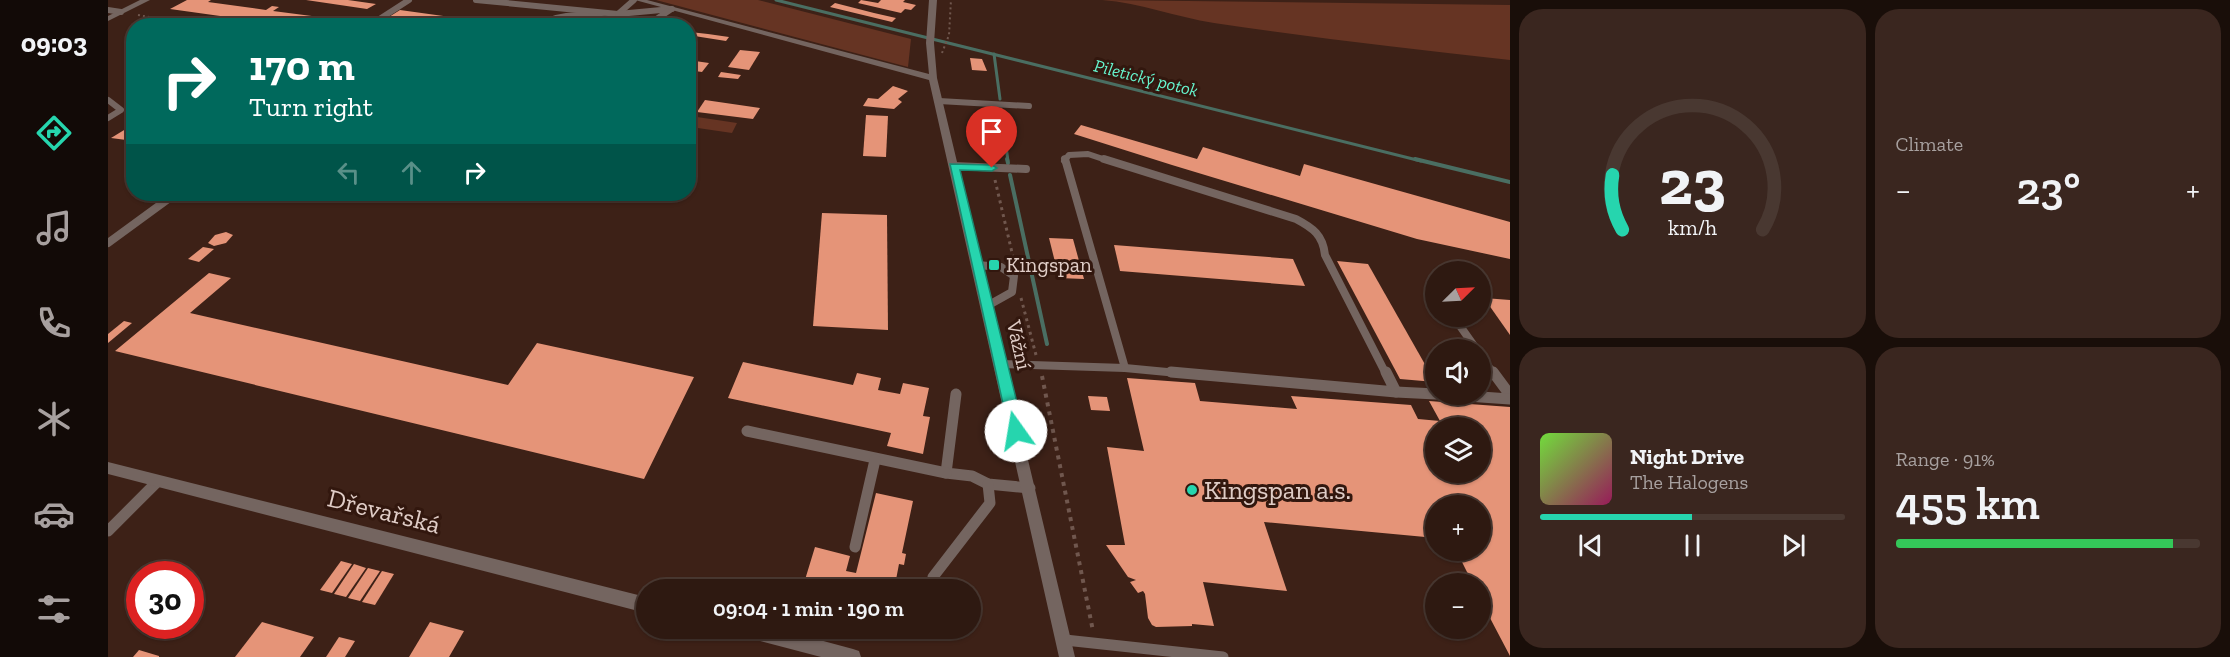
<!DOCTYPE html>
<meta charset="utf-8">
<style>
:root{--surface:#2e1911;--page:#3a261f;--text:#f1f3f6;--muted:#a7a09f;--line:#493831;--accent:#26d5ae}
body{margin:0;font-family:"Zilla Slab",serif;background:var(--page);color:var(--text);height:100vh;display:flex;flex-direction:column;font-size:22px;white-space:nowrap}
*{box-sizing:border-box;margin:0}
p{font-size:20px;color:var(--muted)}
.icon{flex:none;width:33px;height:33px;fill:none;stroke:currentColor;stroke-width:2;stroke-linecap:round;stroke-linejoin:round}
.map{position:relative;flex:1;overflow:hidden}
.side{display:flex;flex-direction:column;gap:9px;padding:9px;background:#190e09;width:720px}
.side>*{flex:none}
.guide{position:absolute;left:18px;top:18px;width:570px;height:183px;border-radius:24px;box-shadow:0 2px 4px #0004,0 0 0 2px var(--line);background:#00695c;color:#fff;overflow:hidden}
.needle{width:39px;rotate:66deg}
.controls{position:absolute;left:1317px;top:261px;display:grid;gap:12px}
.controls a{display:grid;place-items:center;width:66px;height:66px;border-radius:50%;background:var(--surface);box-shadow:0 2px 4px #0004,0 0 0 2px var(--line);font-size:30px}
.speed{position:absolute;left:18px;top:561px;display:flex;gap:12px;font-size:30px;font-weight:700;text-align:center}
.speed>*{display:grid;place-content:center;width:78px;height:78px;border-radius:50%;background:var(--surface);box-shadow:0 2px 4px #0004,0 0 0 2px var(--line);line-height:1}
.speed .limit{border:9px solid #d22;background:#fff;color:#111}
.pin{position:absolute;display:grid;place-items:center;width:51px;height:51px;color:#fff;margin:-62px -26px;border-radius:50% 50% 50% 0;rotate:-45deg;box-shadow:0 0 6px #0007}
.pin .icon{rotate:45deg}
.me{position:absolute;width:66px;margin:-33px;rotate:347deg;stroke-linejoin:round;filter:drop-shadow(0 0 4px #0008)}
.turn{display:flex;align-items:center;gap:21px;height:126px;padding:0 24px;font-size:27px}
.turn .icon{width:78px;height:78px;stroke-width:2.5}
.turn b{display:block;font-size:42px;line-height:51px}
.lanes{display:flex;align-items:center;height:57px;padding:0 24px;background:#0003;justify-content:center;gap:30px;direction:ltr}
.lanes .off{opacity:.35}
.big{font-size:45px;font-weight:600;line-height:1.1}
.side .widget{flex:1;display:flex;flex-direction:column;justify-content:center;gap:9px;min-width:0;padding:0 21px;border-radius:24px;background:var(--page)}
.side .dial{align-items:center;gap:0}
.dial svg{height:156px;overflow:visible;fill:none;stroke:var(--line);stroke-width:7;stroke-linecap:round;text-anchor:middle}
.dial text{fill:var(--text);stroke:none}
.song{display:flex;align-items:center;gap:18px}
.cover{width:72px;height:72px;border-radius:9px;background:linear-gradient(135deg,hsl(100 70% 55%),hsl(330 70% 35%))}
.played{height:6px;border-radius:3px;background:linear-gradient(90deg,var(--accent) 50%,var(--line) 50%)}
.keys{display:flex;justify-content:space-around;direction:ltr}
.heat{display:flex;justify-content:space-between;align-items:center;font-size:33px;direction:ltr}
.charge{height:9px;border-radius:4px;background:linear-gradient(90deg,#34c759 91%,var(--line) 0)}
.side .tiles{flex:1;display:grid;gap:9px;grid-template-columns:repeat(2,1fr)}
.trip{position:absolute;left:528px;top:579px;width:345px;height:60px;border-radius:30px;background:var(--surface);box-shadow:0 2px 4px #0004,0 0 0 2px var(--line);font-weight:600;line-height:60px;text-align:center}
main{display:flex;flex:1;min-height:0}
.tabs{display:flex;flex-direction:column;width:108px;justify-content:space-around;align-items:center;background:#120a07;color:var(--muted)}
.tabs .icon{width:42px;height:42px}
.tabs .active{color:var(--accent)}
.tabs b{font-size:27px;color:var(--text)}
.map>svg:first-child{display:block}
</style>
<main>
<nav class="tabs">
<b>09:03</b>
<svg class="icon active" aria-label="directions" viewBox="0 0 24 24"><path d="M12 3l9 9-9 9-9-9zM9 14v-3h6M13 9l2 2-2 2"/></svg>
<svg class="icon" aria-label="music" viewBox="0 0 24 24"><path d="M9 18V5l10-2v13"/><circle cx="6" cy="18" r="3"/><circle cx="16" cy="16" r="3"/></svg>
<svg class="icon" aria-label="phone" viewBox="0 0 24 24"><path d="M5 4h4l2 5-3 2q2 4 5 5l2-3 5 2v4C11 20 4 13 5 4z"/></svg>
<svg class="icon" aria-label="climate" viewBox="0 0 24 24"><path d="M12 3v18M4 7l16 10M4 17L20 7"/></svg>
<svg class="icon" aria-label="car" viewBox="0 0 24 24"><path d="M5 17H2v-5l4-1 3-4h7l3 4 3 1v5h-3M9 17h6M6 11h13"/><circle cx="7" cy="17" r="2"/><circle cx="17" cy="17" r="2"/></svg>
<svg class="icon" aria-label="filters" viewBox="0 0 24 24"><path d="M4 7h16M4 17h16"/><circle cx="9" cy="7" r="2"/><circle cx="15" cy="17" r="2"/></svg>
</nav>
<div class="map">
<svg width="1402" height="657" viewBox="0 0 1402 657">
<rect width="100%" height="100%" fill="#3d2117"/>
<g fill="#663423">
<path d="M548,0H650L803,39L800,67Z"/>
<path d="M994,0L1402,5V60C1303,49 1205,38 1106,23C1068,17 1033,3 994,0Z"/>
<path d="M589,117L629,123L624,133L583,127Z"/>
</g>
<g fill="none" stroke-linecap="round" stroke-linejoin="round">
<g stroke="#4a6e62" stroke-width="3">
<path d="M668,0L1313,161"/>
<path d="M886,54L892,99"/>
<path d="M893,109L900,161"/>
</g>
<g stroke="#4a6e62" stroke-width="4">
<path d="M899,159L900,163"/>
<path d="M1307,159L1402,182"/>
<path d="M902,175L939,344"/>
</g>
</g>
<g fill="#e59478" fill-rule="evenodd">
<path d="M79,0H103L100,2L158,10L164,6L171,7L165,11L227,19L216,26H183L62,9Z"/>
<path d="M198,0H240L268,4L259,9Z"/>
<path d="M753,0L770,3L773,0H797L795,2L808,5L803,10L797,9L793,13L750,3Z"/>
<path d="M727,3L766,13L788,18L784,22L722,7Z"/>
<path d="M292,10L393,24V26H301L273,22Z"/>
<path d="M455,19L492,24V26H448Z"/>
<path d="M582,32L600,34L621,37L618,41L580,35Z"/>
<path d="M632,50L652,52L641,70L620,67Z"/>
<path d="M862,58L874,59L879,71L864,70Z"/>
<path d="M580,60L601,63L594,72L580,70Z"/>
<path d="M613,72L633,75L630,79L610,77Z"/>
<path d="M785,86L800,91L790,99L794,102L786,109L755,106L760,98L770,99Z"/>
<path d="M597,100L652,108L645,119L589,112Z"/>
<path d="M758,115L780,116L778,157L755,156Z"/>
<path d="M26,124V141L3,138Z"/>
<path d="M973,125L1089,159L1095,147L1192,176L1196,164L1402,222V259L1309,239L1064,165L966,134Z"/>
<path d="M714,213L779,215L780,330L705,326Z"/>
<path d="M118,232L125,235L118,243L106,246L100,243L107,235Z"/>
<path d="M941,238L965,239L976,279L951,278Z"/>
<path d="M1006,245L1185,259L1197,286L1012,271Z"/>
<path d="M95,247L106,249L91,262L80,259Z"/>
<path d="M1229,261L1260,264L1327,382L1292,379Z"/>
<path d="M101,273L123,278L82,313L400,385L429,343L586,377L536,479L7,351Z"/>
<path d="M1376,298L1402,300V335Z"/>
<path d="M16,321L24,323L0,343V334Z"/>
<path d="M635,362L745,385L749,373L773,378L770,390L792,394L795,383L821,388L815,416L822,417L815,454L779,446L783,433L620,398Z"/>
<path d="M1019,378L1087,383L1092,401L1189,409L1183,396L1303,405L1310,419L1332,421L1321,401L1402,407V656L1372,599V584H1365L1348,550H1372V506H1328V538L1156,522L1179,591L1095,582L1106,626L1084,624V626L1048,627L1044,625L1040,618L1037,594L1035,591L1030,593L1022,582L1028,580L1020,577L998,545H1017L999,447L1036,451ZM1328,428H1372V472H1328Z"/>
<path d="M980,396L999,397L1002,411L983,410Z"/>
<path d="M768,493L805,501L794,553L798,554L796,565L791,564L787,585L771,581L769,590H721L696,583L707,547L742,556L738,571L748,573Z"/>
<path d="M233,561L244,564L224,593L212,590Z"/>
<path d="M246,564L258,568L238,597L226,594Z"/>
<path d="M260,568L272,571L252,601L240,598Z"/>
<path d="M274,571L286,574L267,605L254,602Z"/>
<path d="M154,622L206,637L192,657H127Z"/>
<path d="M322,622L356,631L341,657H301Z"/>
<path d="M231,637L247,641L237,657H218Z"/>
<path d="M31,650L51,656V657H25Z"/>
</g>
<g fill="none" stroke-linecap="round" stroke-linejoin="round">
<g stroke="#70574e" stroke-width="2" stroke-dasharray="2 3" stroke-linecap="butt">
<path d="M30,15L91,26"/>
<path d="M55,26L62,22"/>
<path d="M834,53L841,35L843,0"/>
<path d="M869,114L881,156"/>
</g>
<g stroke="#70574e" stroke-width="3" stroke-dasharray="3 4" stroke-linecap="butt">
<path d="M887,180L906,261"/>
<path d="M913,298L928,355"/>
</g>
<path stroke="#70574e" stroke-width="4" stroke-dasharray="4 5" stroke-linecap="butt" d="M934,376L985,631"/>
<g stroke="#746560" stroke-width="6">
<path d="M368,0L510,14L526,0"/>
<path d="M0,10L13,12"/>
<path d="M510,14L564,9"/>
<path d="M272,26L270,20L301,0"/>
<path d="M430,26C461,6 499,19 532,26"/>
<path d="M538,26L562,10"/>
<path d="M0,100L13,110L0,118"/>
<path d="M831,101L921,106"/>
<path d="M956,161L961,155L980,154L1001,161"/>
</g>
<g stroke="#746560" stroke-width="8">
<path d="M957,159L1017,368"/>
<path d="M996,159L1188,219C1205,228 1215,235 1217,255L1278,374"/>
<path d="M846,166L918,169"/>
<path d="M0,243L67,194"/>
<path d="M869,265L893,267L906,276L904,292L879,306"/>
<path d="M1345,316L1369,350"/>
<path d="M1372,355L1386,374"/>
<path d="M892,364L1017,368"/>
<path d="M1017,368L1080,374"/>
</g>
<g stroke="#746560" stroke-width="11">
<path d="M1063,372L1288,392L1278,372"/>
<path d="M1385,372L1402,395"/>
<path d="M1288,392L1328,394"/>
<path d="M848,394L838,473L864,476L880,484L922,488"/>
<path d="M1330,394L1402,399"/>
<path d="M639,431L838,473"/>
<path d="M0,531L50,481"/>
<path d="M747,547L767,460"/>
<path d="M825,577L882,503L880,484"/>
<path d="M957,640L1115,657"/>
</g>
<g fill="#746560" fill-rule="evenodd">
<path d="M32,0H42L0,21V16Z"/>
<path d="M527,0H539L821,74L818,43L821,0H829L826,43L829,78L967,657H951L821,80Z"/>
<path d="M0,462L538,597V613L0,474Z"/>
<path d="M625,628H667L745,649L751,651L753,657H713L633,636L627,634Z"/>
</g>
</g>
<path fill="#26d5ae" stroke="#198a71" stroke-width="1.5" d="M842,164L884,165L889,168L884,171L852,170L916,431L908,437L901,431Z"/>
<g fill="#26d5ae" stroke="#32170e" stroke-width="2">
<rect x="880" y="259" width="12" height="12" rx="3"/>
<circle cx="1084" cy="490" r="6"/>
</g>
<g text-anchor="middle" stroke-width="6" stroke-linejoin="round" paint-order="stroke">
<g font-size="18" font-style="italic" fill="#67f7d0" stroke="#32170e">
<text transform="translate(1038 78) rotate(14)" y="6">Piletický potok</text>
</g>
<g font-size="21" fill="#e0cdc7" stroke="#32170e" text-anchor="start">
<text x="898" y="272">Kingspan</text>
</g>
<g font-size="21" fill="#e0cdc7" stroke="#32170e">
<text transform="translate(911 345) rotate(77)" y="7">Vážní</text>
</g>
<g font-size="26" fill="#e0cdc7" stroke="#32170e" text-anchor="start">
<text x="1096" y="499">Kingspan a.s.</text>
</g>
<g font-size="26" fill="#e0cdc7" stroke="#32170e">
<text transform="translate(276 511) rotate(14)" y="9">Dřevařská</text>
</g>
</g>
</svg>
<div class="controls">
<a><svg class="needle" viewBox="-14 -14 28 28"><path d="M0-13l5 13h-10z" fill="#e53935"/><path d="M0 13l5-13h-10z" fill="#a7a09f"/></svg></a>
<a><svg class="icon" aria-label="sound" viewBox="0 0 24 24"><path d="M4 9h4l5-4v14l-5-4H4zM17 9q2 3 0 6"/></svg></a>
<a><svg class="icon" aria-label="layers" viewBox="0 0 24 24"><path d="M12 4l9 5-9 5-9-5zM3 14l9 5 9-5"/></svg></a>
<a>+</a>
<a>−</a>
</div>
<div class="speed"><div class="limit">30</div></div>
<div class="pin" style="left:884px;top:168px;background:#d93025"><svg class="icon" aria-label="arrive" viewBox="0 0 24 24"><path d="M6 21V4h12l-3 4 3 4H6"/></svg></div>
<svg class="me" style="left:908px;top:431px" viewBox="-20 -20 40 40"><circle r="19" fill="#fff"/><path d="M0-13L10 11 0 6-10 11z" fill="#26d5ae"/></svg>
<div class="trip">09:04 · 1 min · 190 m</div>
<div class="guide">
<div class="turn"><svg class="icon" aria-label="right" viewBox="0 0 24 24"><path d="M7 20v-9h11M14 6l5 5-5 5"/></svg><div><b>170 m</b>Turn right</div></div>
<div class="lanes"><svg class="icon off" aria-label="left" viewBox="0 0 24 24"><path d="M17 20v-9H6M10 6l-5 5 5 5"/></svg><svg class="icon off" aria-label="ahead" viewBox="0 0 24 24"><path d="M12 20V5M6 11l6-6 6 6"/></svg><svg class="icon" aria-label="right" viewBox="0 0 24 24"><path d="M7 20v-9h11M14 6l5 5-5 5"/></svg></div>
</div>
</div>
<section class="side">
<div class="tiles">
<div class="widget dial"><svg viewBox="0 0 100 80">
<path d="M14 69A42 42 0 1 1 86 69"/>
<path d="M14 69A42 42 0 0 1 9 41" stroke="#26d5ae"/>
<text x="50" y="56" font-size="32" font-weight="700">23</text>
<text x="50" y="72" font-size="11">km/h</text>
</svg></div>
<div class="widget"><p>Climate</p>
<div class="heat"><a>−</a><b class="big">23°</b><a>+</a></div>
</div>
<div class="widget">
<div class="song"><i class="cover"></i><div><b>Night Drive</b><p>The Halogens</p></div></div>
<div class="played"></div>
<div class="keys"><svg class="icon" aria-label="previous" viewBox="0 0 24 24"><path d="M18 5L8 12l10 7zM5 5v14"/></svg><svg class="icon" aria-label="pause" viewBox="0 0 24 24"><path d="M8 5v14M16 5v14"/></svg><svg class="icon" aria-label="next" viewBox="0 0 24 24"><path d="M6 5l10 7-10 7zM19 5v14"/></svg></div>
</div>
<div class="widget"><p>Range · 91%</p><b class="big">455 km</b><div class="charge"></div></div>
</div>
</section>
</main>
